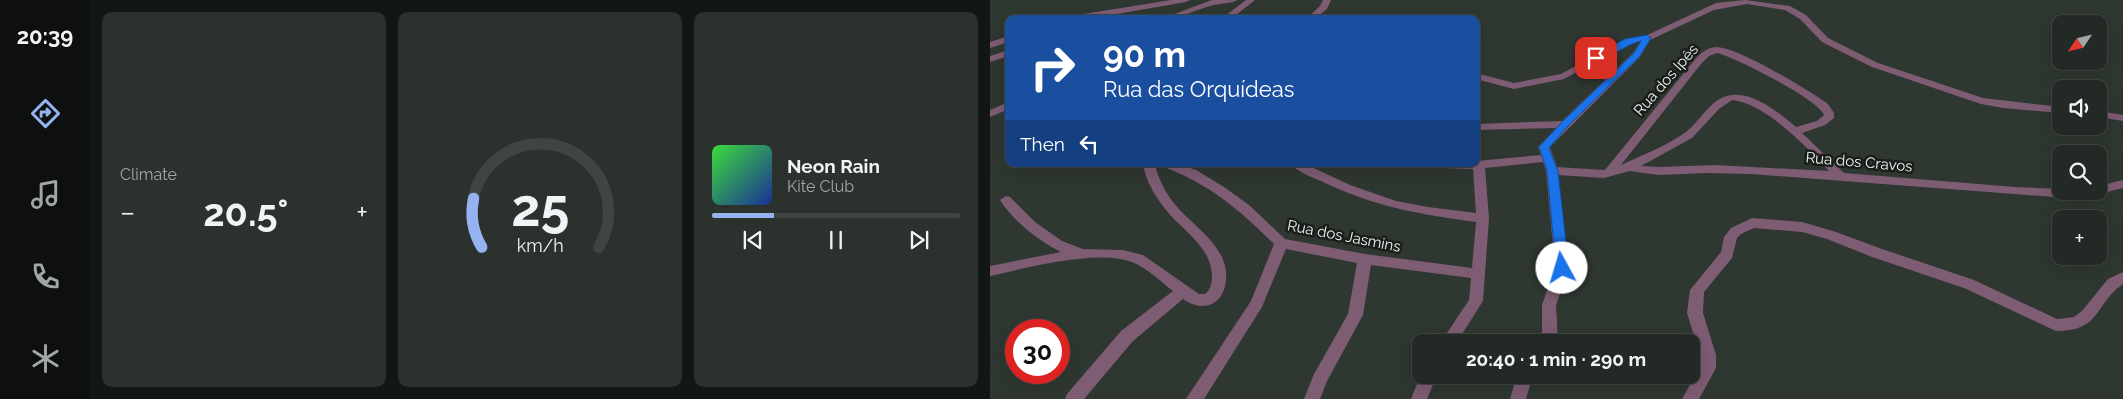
<!DOCTYPE html>
<meta charset="utf-8">
<style>
:root{--surface:#232925;--page:#2b312d;--text:#f1f3f6;--muted:#a3a6a7;--line:#404542;--accent:#95b2f1}
body{margin:0;font-family:Raleway,sans-serif;background:var(--page);color:var(--text);height:100vh;display:flex;flex-direction:column;font-size:19px;white-space:nowrap}
*{box-sizing:border-box;margin:0}
p{font-size:16px;color:var(--muted)}
.icon{flex:none;width:28px;height:28px;fill:none;stroke:currentColor;stroke-width:2;stroke-linecap:round;stroke-linejoin:round}
.map{position:relative;flex:1;overflow:hidden}
.details{display:flex;flex-direction:column;gap:12px;padding:12px;background:#131714;width:900px}
.details>*{flex:none}
.top-card{position:absolute;left:15px;top:15px;width:475px;height:152px;border-radius:10px;box-shadow:0 5px 20px #0002,0 0 0 1px var(--line);background:#1a4fa0;color:#fff;overflow:hidden}
.needle{width:32px;rotate:235deg}
.buttons{position:absolute;left:1062px;top:15px;display:grid;gap:10px}
.buttons a{display:grid;place-items:center;width:55px;height:55px;border-radius:10px;background:var(--surface);box-shadow:0 5px 20px #0002,0 0 0 1px var(--line);font-size:25px}
.speed{position:absolute;left:15px;top:319px;display:flex;gap:10px;font-size:25px;font-weight:700;text-align:center}
.speed>*{display:grid;place-content:center;width:65px;height:65px;border-radius:50%;background:var(--surface);box-shadow:0 5px 20px #0002,0 0 0 1px var(--line);line-height:1}
.speed .limit{border:8px solid #d22;background:#fff;color:#111}
.pin{position:absolute;display:grid;place-items:center;width:42px;height:42px;color:#fff;margin:-21px;border-radius:10px;box-shadow:0 2px 8px #0006}
.me{position:absolute;width:55px;margin:-28px;rotate:354deg;stroke-linejoin:round;filter:drop-shadow(0 0 4px #0008)}
.turn{display:flex;align-items:center;gap:18px;height:105px;padding:0 15px;font-size:22px}
.turn .icon{width:65px;height:65px;stroke-width:2.5}
.turn b{display:block;font-size:35px;line-height:42px}
.then{display:flex;align-items:center;height:48px;padding:0 15px;background:#0003;gap:10px;font-size:19px}
.big{font-size:38px;font-weight:700;line-height:1.1}
.details .widget{flex:1;display:flex;flex-direction:column;justify-content:center;gap:8px;min-width:0;padding:0 18px;border-radius:10px;background:var(--page)}
.details .dial{align-items:center;gap:0}
.dial svg{height:130px;overflow:visible;fill:none;stroke:var(--line);stroke-width:7;stroke-linecap:round;text-anchor:middle}
.dial text{fill:var(--text);stroke:none}
.song{display:flex;align-items:center;gap:15px}
.cover{width:60px;height:60px;border-radius:8px;background:linear-gradient(135deg,hsl(120 70% 55%),hsl(230 70% 35%))}
.played{height:5px;border-radius:2px;background:linear-gradient(90deg,var(--accent) 25%,var(--line) 25%)}
.keys{display:flex;justify-content:space-around;direction:ltr}
.heat{display:flex;justify-content:space-between;align-items:center;font-size:28px;direction:ltr}
.details .tiles{flex:1;display:grid;gap:12px;grid-template-columns:repeat(3,1fr)}
.trip{position:absolute;left:422px;top:334px;width:288px;height:50px;border-radius:10px;background:var(--surface);box-shadow:0 5px 20px #0002,0 0 0 1px var(--line);font-weight:700;line-height:50px;text-align:center}
main{display:flex;flex:1;min-height:0}
.tabs{display:flex;flex-direction:column;width:90px;justify-content:space-around;align-items:center;background:#0e100f;color:var(--muted)}
.tabs .icon{width:35px;height:35px}
.tabs .active{color:var(--accent)}
.tabs b{font-size:22px;color:var(--text)}
.map>svg:first-child{display:block}
</style>
<main>
<nav class="tabs">
<b>20:39</b>
<svg class="icon active" aria-label="directions" viewBox="0 0 24 24"><path d="M12 3l9 9-9 9-9-9zM9 14v-3h6M13 9l2 2-2 2"/></svg>
<svg class="icon" aria-label="music" viewBox="0 0 24 24"><path d="M9 18V5l10-2v13"/><circle cx="6" cy="18" r="3"/><circle cx="16" cy="16" r="3"/></svg>
<svg class="icon" aria-label="phone" viewBox="0 0 24 24"><path d="M5 4h4l2 5-3 2q2 4 5 5l2-3 5 2v4C11 20 4 13 5 4z"/></svg>
<svg class="icon" aria-label="climate" viewBox="0 0 24 24"><path d="M12 3v18M4 7l16 10M4 17L20 7"/></svg>
</nav>
<section class="details">
<div class="tiles">
<div class="widget"><p>Climate</p>
<div class="heat"><a>−</a><b class="big">20.5°</b><a>+</a></div>
</div>
<div class="widget dial"><svg viewBox="0 0 100 80">
<path d="M14 69A42 42 0 1 1 86 69"/>
<path d="M14 69A42 42 0 0 1 9 39" stroke="#95b2f1"/>
<text x="50" y="56" font-size="32" font-weight="700">25</text>
<text x="50" y="72" font-size="11">km/h</text>
</svg></div>
<div class="widget">
<div class="song"><i class="cover"></i><div><b>Neon Rain</b><p>Kite Club</p></div></div>
<div class="played"></div>
<div class="keys"><svg class="icon" aria-label="previous" viewBox="0 0 24 24"><path d="M18 5L8 12l10 7zM5 5v14"/></svg><svg class="icon" aria-label="pause" viewBox="0 0 24 24"><path d="M8 5v14M16 5v14"/></svg><svg class="icon" aria-label="next" viewBox="0 0 24 24"><path d="M6 5l10 7-10 7zM19 5v14"/></svg></div>
</div>
</div>
</section>
<div class="map">
<svg width="1133" height="399" viewBox="0 0 1133 399">
<rect width="100%" height="100%" fill="#2f3731"/>
<g fill="none" stroke-linecap="round" stroke-linejoin="round">
<g fill="#7e5c74" fill-rule="evenodd">
<path d="M181,0H200L196,2L98,19H77L81,16Z"/>
<path d="M222,0H247C241,4 232,3 224,5C206,9 190,19 171,19Z"/>
<path d="M256,0H265L241,19H231Z"/>
<path d="M333,0H341L337,9L325,19H316L330,6Z"/>
<path d="M755,0L800,6L816,15L838,38L888,63L993,98L1071,107V113L1013,108L991,104L882,67L832,42L810,19L795,10L757,4L724,10L660,40L650,57L560,147L567,167L615,170L707,57C712,52 719,47 727,47C751,49 817,89 838,104L844,113V118L835,125L812,133L854,173L1025,187L1071,189V191H1102L1096,195L1065,197L762,174L716,173L668,175L640,171L614,178L568,175L579,268L566,305L568,342H552V305L565,268L556,171L553,162L495,168L499,218L493,301L467,342H451L479,300L481,278L381,265L373,315L337,381L330,399H314L324,374L358,314L367,263L296,249L272,307L214,399H196L261,301L284,244C250,210 219,184 174,167L172,164H188L206,170L234,187L259,205L295,239L375,254L482,268L486,222C428,214 385,207 331,181C321,177 308,172 301,164H315L360,185L406,201L438,207L486,213L483,169L452,168L446,164H486V161L551,155L548,147L566,128L486,130V124L572,121L643,53L650,42L640,43L574,79L524,89L486,79V73L524,83L571,74L635,39L655,36L726,3ZM727,53C745,57 829,100 834,115L827,121L806,127C786,110 751,81 725,102C714,111 707,123 696,132C676,146 653,155 631,165L711,64L719,56ZM742,100C775,103 818,148 839,171L725,165L668,167L651,166L702,138L729,109Z"/>
<path d="M19,36V42L0,48V42Z"/>
<path d="M19,50V56L0,62V56Z"/>
<path d="M19,102V109L0,117V110Z"/>
<path d="M1109,111L1133,115V121L1109,117Z"/>
<path d="M153,164H165C168,178 174,190 183,202C202,227 244,248 235,286C233,295 228,302 219,305C209,308 201,304 193,299L143,341L94,399H75L77,394L131,331L183,291C170,281 157,268 142,262C106,249 37,268 0,276V266L71,252C48,240 24,222 10,200L16,196L20,197L45,222L72,241L93,249L133,250L153,255L209,294H215C220,290 222,284 222,277C222,245 189,229 173,206C163,193 156,180 153,164Z"/>
<path d="M1133,180V188L1109,194L1104,191H1109V186Z"/>
<path d="M762,218L812,222L846,232L892,249L984,280L1067,319L1084,317L1092,311L1118,279L1133,272V284C1104,304 1112,331 1066,331L974,288L882,257L837,239L812,232L764,228L751,234L747,238L742,258L714,292L713,313L726,355V368L709,399H692L710,367V355L697,313L700,290L731,252L734,237L741,228Z"/>
<path d="M431,374L447,375L437,399H421Z"/>
<path d="M527,375H543L536,399H520Z"/>
</g>
</g>
<path fill="#1a73e8" stroke="#114b97" d="M657,35L661,38L650,56L578,126L559,148L568,171L579,268L577,272H568L566,268L557,171L549,147L572,122L644,53L651,41C636,44 616,62 603,60V57L635,39Z"/>
<g text-anchor="middle" stroke-width="5" stroke-linejoin="round" paint-order="stroke">
<g font-size="15" fill="#eef3ef" stroke="#1a1e1b">
<text transform="translate(676 80) rotate(-49)" y="5">Rua dos Ipês</text>
<text transform="translate(869 162) rotate(5)" y="5">Rua dos Cravos</text>
<text transform="translate(354 236) rotate(11)" y="5">Rua dos Jasmins</text>
</g>
</g>
</svg>
<div class="buttons">
<a><svg class="needle" viewBox="-14 -14 28 28"><path d="M0-13l5 13h-10z" fill="#e53935"/><path d="M0 13l5-13h-10z" fill="#a3a6a7"/></svg></a>
<a><svg class="icon" aria-label="sound" viewBox="0 0 24 24"><path d="M4 9h4l5-4v14l-5-4H4zM17 9q2 3 0 6"/></svg></a>
<a><svg class="icon" aria-label="search" viewBox="0 0 24 24"><circle cx="10" cy="10" r="6"/><path d="M15 15l6 6"/></svg></a>
<a>+</a>
</div>
<div class="speed"><div class="limit">30</div></div>
<div class="pin" style="left:606px;top:58px;background:#d93025"><svg class="icon" aria-label="arrive" viewBox="0 0 24 24"><path d="M6 21V4h12l-3 4 3 4H6"/></svg></div>
<svg class="me" style="left:572px;top:268px" viewBox="-20 -20 40 40"><circle r="19" fill="#fff"/><path d="M0-13L10 11 0 6-10 11z" fill="#1a73e8"/></svg>
<div class="trip">20:40 · 1 min · 290 m</div>
<div class="top-card">
<div class="turn"><svg class="icon" aria-label="right" viewBox="0 0 24 24"><path d="M7 20v-9h11M14 6l5 5-5 5"/></svg><div><b>90 m</b>Rua das Orquídeas</div></div>
<div class="then">Then<svg class="icon" aria-label="left" viewBox="0 0 24 24"><path d="M17 20v-9H6M10 6l-5 5 5 5"/></svg></div>
</div>
</div>
</main>
